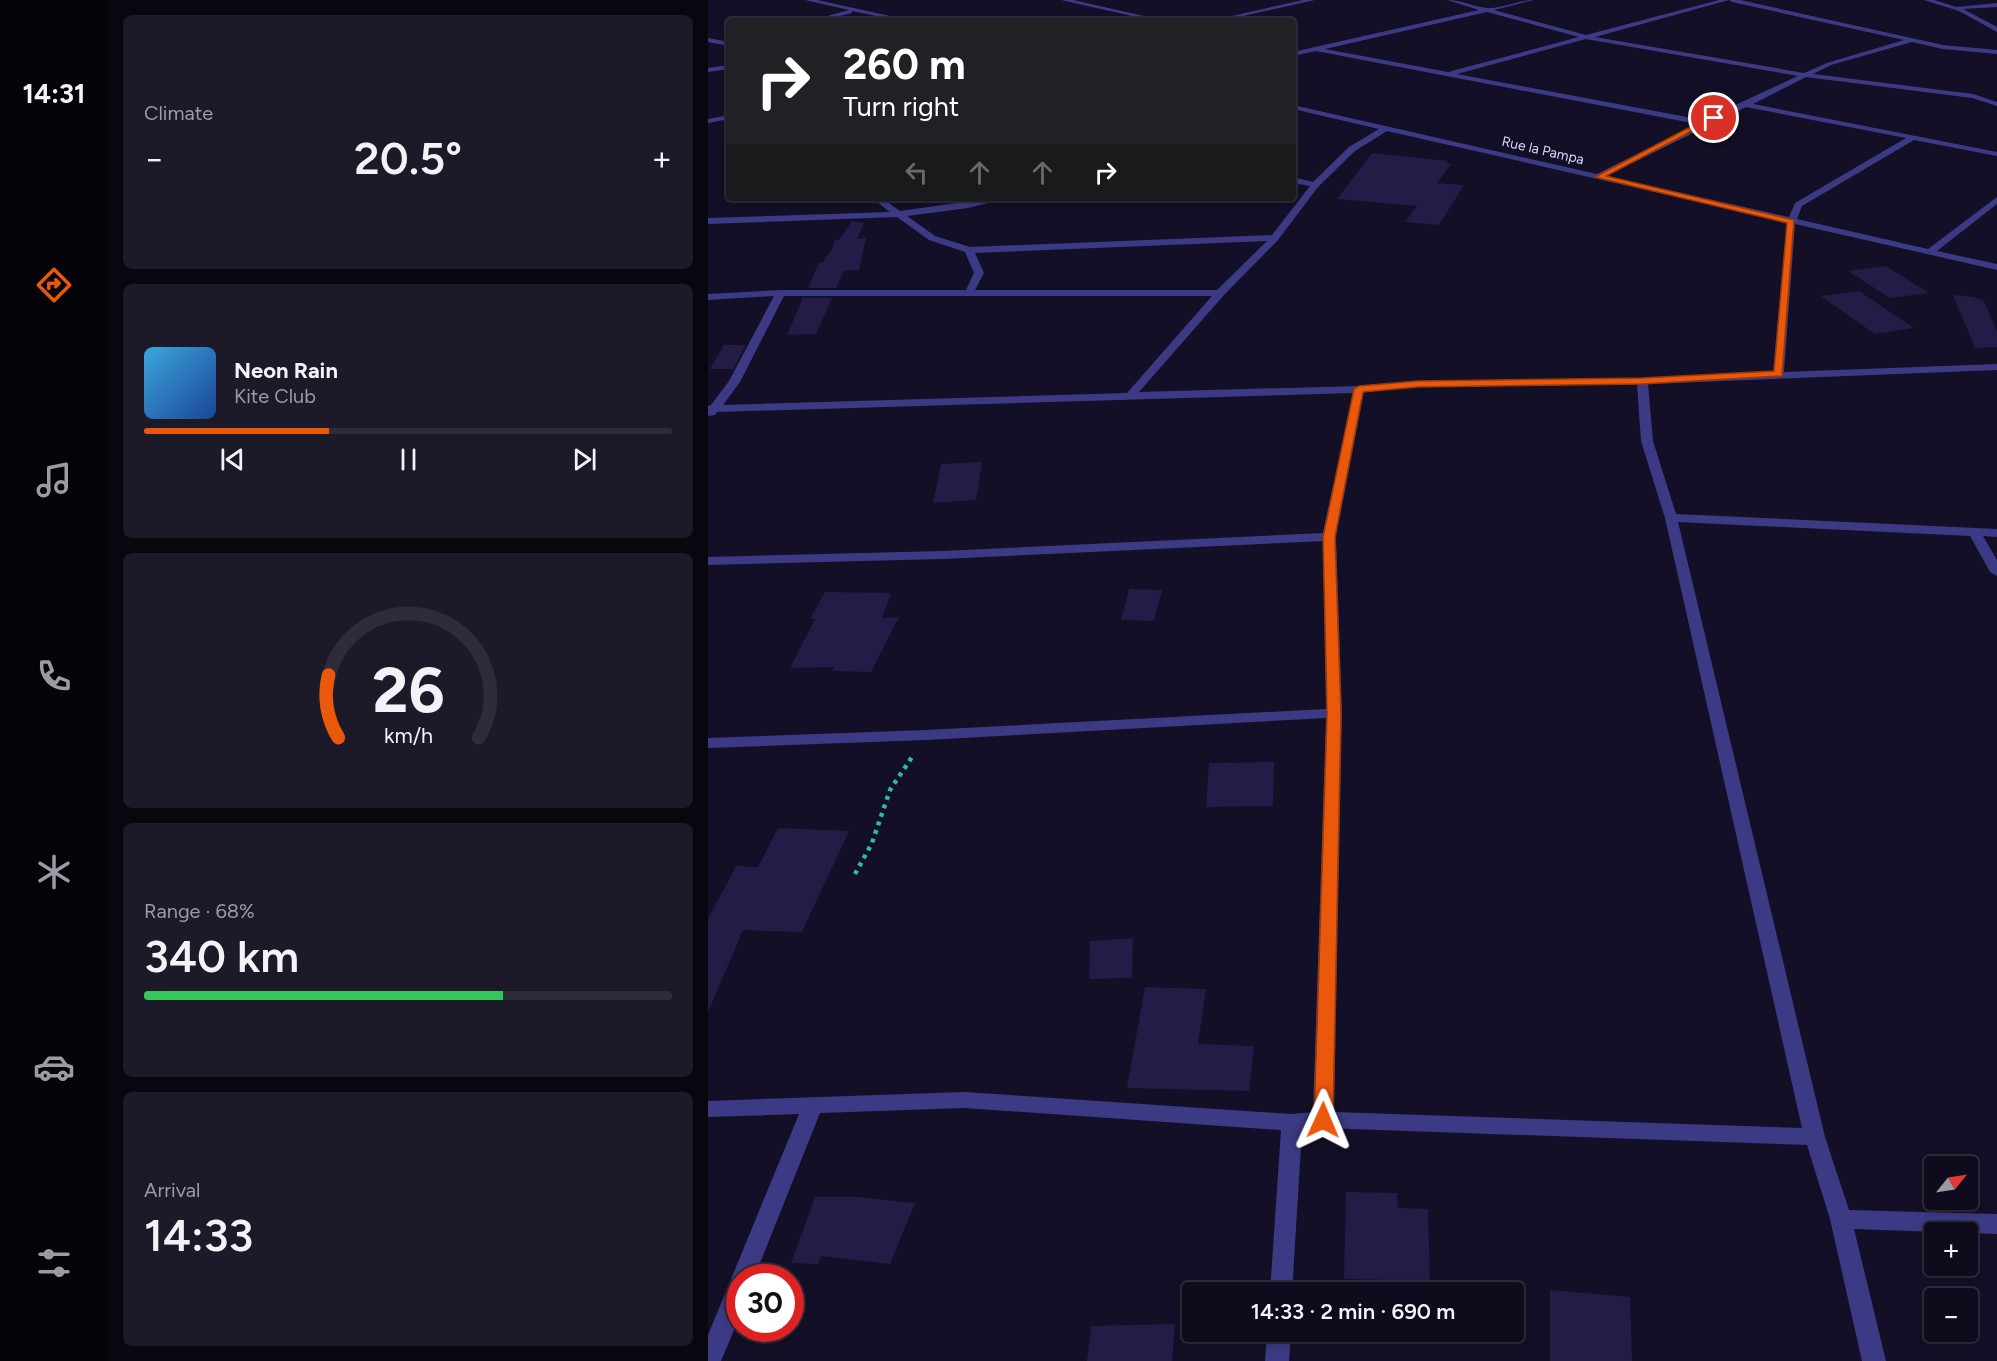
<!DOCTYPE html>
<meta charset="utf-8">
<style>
:root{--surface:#0e0b1c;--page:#1c1929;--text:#f1f3f6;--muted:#9b9ba3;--line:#2e2b3b;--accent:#ea580c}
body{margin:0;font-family:Figtree,sans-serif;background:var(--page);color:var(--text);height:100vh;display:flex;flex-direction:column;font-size:22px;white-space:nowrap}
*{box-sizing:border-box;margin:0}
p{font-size:20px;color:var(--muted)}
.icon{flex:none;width:33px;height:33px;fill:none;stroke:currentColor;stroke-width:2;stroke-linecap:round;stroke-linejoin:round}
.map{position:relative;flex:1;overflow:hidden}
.panel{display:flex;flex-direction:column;gap:15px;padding:15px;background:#08060f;width:600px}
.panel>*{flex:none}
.top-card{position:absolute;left:18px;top:18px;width:570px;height:183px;border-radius:6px;box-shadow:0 3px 9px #0003,0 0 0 2px var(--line);background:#202124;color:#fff;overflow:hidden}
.needle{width:39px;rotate:60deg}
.tools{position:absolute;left:1216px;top:1156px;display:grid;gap:12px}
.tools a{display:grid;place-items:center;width:54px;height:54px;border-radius:6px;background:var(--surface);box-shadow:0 3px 9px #0003,0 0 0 2px var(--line);font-size:30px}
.speed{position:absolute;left:18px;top:1264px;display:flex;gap:12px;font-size:30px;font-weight:700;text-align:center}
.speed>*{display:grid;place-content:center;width:78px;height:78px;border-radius:50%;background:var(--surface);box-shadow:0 3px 9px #0003,0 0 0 2px var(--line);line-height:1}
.speed .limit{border:9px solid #d22;background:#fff;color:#111}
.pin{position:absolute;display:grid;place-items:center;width:51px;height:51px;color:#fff;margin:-26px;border:3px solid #fff;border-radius:50%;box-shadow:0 2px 6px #0007}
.me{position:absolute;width:66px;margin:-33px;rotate:1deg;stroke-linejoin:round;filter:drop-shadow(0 0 4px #0008)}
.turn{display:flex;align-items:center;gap:21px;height:126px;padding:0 18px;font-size:27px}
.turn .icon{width:78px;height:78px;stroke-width:2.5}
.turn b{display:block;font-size:42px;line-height:51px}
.lanes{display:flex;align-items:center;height:57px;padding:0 18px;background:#0003;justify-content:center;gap:30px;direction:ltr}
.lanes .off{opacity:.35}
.big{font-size:45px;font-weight:600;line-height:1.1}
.panel .widget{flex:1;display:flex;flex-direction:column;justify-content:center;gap:9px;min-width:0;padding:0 21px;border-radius:9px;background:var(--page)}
.panel .dial{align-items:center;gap:0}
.dial svg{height:156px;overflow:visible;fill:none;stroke:var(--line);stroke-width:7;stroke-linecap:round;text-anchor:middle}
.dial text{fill:var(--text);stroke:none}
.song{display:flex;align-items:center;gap:18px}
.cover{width:72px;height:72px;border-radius:9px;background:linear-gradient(135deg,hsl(200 70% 55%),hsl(220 70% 35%))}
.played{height:6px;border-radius:3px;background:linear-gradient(90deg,var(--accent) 35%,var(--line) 35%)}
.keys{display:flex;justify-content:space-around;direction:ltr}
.heat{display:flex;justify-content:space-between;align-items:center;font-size:33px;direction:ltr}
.charge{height:9px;border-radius:4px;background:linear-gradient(90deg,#34c759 68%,var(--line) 0)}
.trip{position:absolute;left:474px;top:1282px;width:342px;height:60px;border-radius:6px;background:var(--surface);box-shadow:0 3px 9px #0003,0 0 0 2px var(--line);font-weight:600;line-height:60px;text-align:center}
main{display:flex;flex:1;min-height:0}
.tabs{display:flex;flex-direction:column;width:108px;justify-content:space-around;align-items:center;background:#06040b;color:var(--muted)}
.tabs .icon{width:42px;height:42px}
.tabs .on{color:var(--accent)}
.tabs b{font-size:27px;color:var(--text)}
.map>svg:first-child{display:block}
</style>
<main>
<nav class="tabs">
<b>14:31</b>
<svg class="icon on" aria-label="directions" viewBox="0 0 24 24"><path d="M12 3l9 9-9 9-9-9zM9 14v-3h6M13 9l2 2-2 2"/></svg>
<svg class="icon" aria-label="music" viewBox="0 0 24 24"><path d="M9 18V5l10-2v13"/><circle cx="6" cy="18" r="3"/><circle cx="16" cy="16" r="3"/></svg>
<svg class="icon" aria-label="phone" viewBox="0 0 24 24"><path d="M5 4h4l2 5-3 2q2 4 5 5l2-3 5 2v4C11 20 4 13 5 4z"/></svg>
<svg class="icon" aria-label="climate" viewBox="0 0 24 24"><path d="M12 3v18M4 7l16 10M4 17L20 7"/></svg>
<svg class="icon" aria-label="car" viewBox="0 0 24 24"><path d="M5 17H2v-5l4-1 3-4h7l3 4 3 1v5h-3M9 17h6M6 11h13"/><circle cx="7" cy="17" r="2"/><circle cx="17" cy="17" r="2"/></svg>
<svg class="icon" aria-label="filters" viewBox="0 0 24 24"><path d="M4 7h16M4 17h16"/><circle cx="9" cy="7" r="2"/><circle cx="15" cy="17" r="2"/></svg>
</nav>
<section class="panel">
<div class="widget"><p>Climate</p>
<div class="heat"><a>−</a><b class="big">20.5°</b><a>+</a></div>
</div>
<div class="widget">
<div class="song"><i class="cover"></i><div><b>Neon Rain</b><p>Kite Club</p></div></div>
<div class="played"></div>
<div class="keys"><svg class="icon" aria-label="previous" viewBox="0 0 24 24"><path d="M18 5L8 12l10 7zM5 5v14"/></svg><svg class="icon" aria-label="pause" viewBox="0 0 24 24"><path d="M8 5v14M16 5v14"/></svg><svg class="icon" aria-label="next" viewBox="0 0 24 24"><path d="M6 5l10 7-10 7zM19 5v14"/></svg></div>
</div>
<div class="widget dial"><svg viewBox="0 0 100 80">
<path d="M14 69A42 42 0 1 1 86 69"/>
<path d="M14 69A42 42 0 0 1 9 37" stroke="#ea580c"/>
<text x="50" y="56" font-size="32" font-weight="700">26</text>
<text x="50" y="72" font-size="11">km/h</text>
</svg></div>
<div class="widget"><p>Range · 68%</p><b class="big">340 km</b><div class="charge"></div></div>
<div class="widget"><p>Arrival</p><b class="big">14:33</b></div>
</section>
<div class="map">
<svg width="1289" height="1361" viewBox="0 0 1289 1361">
<rect width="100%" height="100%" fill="#130f26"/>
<g fill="#241b47">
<path d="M664,153L740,161L738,163L743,164L729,183L756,185L731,225L697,222L709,206L629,199Z"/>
<path d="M144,221L156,223L149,239L158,238L151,270L136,271L128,288H100L111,263H114L125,248L127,240H131Z"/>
<path d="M1178,266L1221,293L1182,298L1140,271Z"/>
<path d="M1151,291L1206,328L1167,334L1113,296Z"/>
<path d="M1245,295L1266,297L1276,301L1289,332V347L1267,348Z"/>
<path d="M95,298H124L108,334L79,335Z"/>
<path d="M16,345H38L25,369H2Z"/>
<path d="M274,462L268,500L225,503L233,464Z"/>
<path d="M421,589L454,590L446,621L413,620Z"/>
<path d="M117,592L183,593L174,618L191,617L163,672L124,671L126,667L82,668L107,619H102Z"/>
<path d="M566,762L565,806L498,807L501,763Z"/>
<path d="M70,828L141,831L94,932L35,930L0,1012V919L28,866L50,867Z"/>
<path d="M425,938L424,978L381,979L382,941Z"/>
<path d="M437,987L498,989L490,1044L546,1046L541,1091L419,1088Z"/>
<path d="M638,1192L689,1193L690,1208L720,1209L722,1281L636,1279Z"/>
<path d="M107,1197H150L207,1203L182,1264L113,1256L110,1264L83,1263Z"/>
<path d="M842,1290L922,1297L924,1361H842Z"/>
<path d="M467,1324L464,1361H379L383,1326Z"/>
</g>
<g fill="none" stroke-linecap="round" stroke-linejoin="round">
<path stroke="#2fb8b0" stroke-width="4.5" stroke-dasharray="4 5" stroke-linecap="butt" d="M147,874L164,843L182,790L204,757"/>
<g fill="#3d3a85" fill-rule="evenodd">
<path d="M97,0H109L205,21H193L144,11V13L112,21H101L141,10Z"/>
<path d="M353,0H365L458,21H446Z"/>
<path d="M595,0H607L513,21H501Z"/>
<path d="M739,0C753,0 764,6 778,8C793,9 810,0 826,0L786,10L878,35L1011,0H1032L1235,45L1289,50V54L1235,49L1204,42L1123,65L1105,74L1265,94L1289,102V106L1264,98L1098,77L1045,104L1289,152V156L1206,140L1094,206L1089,219L1220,249L1289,197V204L1229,251L1289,264V270L1087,224L1076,372L1289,364V370L940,384L945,441L968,514L1289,529V537L1275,536L1289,560V576L1282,572L1262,536L970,522L1117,1137L1141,1210L1289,1214V1234L1146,1229L1178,1361H1154L1122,1219L1099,1145L615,1128L594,1130L584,1293H562L573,1130L256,1108L112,1113L46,1278H32V1316L13,1361H0V1335L91,1114L0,1117V1101L256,1092L584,1114L605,1112L618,718L218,740L0,748V738L218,730L618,709L615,541L235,559L0,565V557L235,551L615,533L645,393L9,412L7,415L0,416V406L3,405L21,381L66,296L0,300V294L73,290H258L266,273L257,252L221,240L189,217L0,224V218L182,212L164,198H174L192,211L284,198H301L260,208L199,216L227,236L262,247L564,235L602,186L585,183V177L605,182L641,147L671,129L585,109V105L889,174L989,124L608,51L585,56V52L771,10ZM1021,0L1024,2L1196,40L1119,63L1096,73L887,37ZM779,12L871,37L740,72L617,49ZM878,39L1090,76L995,120L749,74ZM1038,107L1198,138L1087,203L1081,217L898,176ZM679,131L1079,222L1065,373L934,378L710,381L651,386L431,392L516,295L570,240L610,187L647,151ZM559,241L509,290H267L276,273L267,253ZM76,296H504L419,393L15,405L32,382ZM929,384L933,441L957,518L1094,1128L626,1112L634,713L628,537L656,392L710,387Z"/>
<path d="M1216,0H1226L1248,7L1289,3V7L1255,9L1289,27V32L1251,11Z"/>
<path d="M0,38L21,42V46L0,42Z"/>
<path d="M21,65V69L0,72V68Z"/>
<path d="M21,115V119L0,123V119Z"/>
<path d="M559,1332H583L581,1361H557Z"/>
</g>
</g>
<path fill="#ea580c" stroke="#983908" stroke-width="1.5" d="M1003,116L1009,118L898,176L1086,220L1074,376L934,384L710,387L655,392L627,537L633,713L625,1120L622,1125L615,1128L608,1125L606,1120L619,713L615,537L646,389L651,386L710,381L934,378L1066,371L1079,223L887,177Z"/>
<g text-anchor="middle" stroke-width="6" stroke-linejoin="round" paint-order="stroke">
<g font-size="14" fill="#d9d4ff" stroke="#130f26">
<text transform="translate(835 150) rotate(13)" y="5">Rue la Pampa</text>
</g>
</g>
</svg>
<div class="tools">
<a><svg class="needle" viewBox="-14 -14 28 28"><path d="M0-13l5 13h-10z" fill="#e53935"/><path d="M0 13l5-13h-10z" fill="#9b9ba3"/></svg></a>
<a>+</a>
<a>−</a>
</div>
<div class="speed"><div class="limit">30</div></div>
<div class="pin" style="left:1006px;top:118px;background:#d93025"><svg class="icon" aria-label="arrive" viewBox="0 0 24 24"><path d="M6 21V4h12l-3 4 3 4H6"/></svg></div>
<svg class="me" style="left:615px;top:1120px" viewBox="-20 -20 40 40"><path d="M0-17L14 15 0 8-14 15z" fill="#ea580c" stroke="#fff" stroke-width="4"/></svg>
<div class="trip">14:33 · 2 min · 690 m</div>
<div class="top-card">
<div class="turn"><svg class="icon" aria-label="right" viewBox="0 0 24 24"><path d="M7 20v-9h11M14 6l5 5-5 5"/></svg><div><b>260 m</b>Turn right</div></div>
<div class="lanes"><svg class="icon off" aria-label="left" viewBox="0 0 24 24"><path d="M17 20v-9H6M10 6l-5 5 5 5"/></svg><svg class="icon off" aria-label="ahead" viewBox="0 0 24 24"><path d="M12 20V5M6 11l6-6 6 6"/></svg><svg class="icon off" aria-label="ahead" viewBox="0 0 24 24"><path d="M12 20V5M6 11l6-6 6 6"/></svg><svg class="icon" aria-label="right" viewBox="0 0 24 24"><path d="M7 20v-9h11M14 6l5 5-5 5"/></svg></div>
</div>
</div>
</main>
